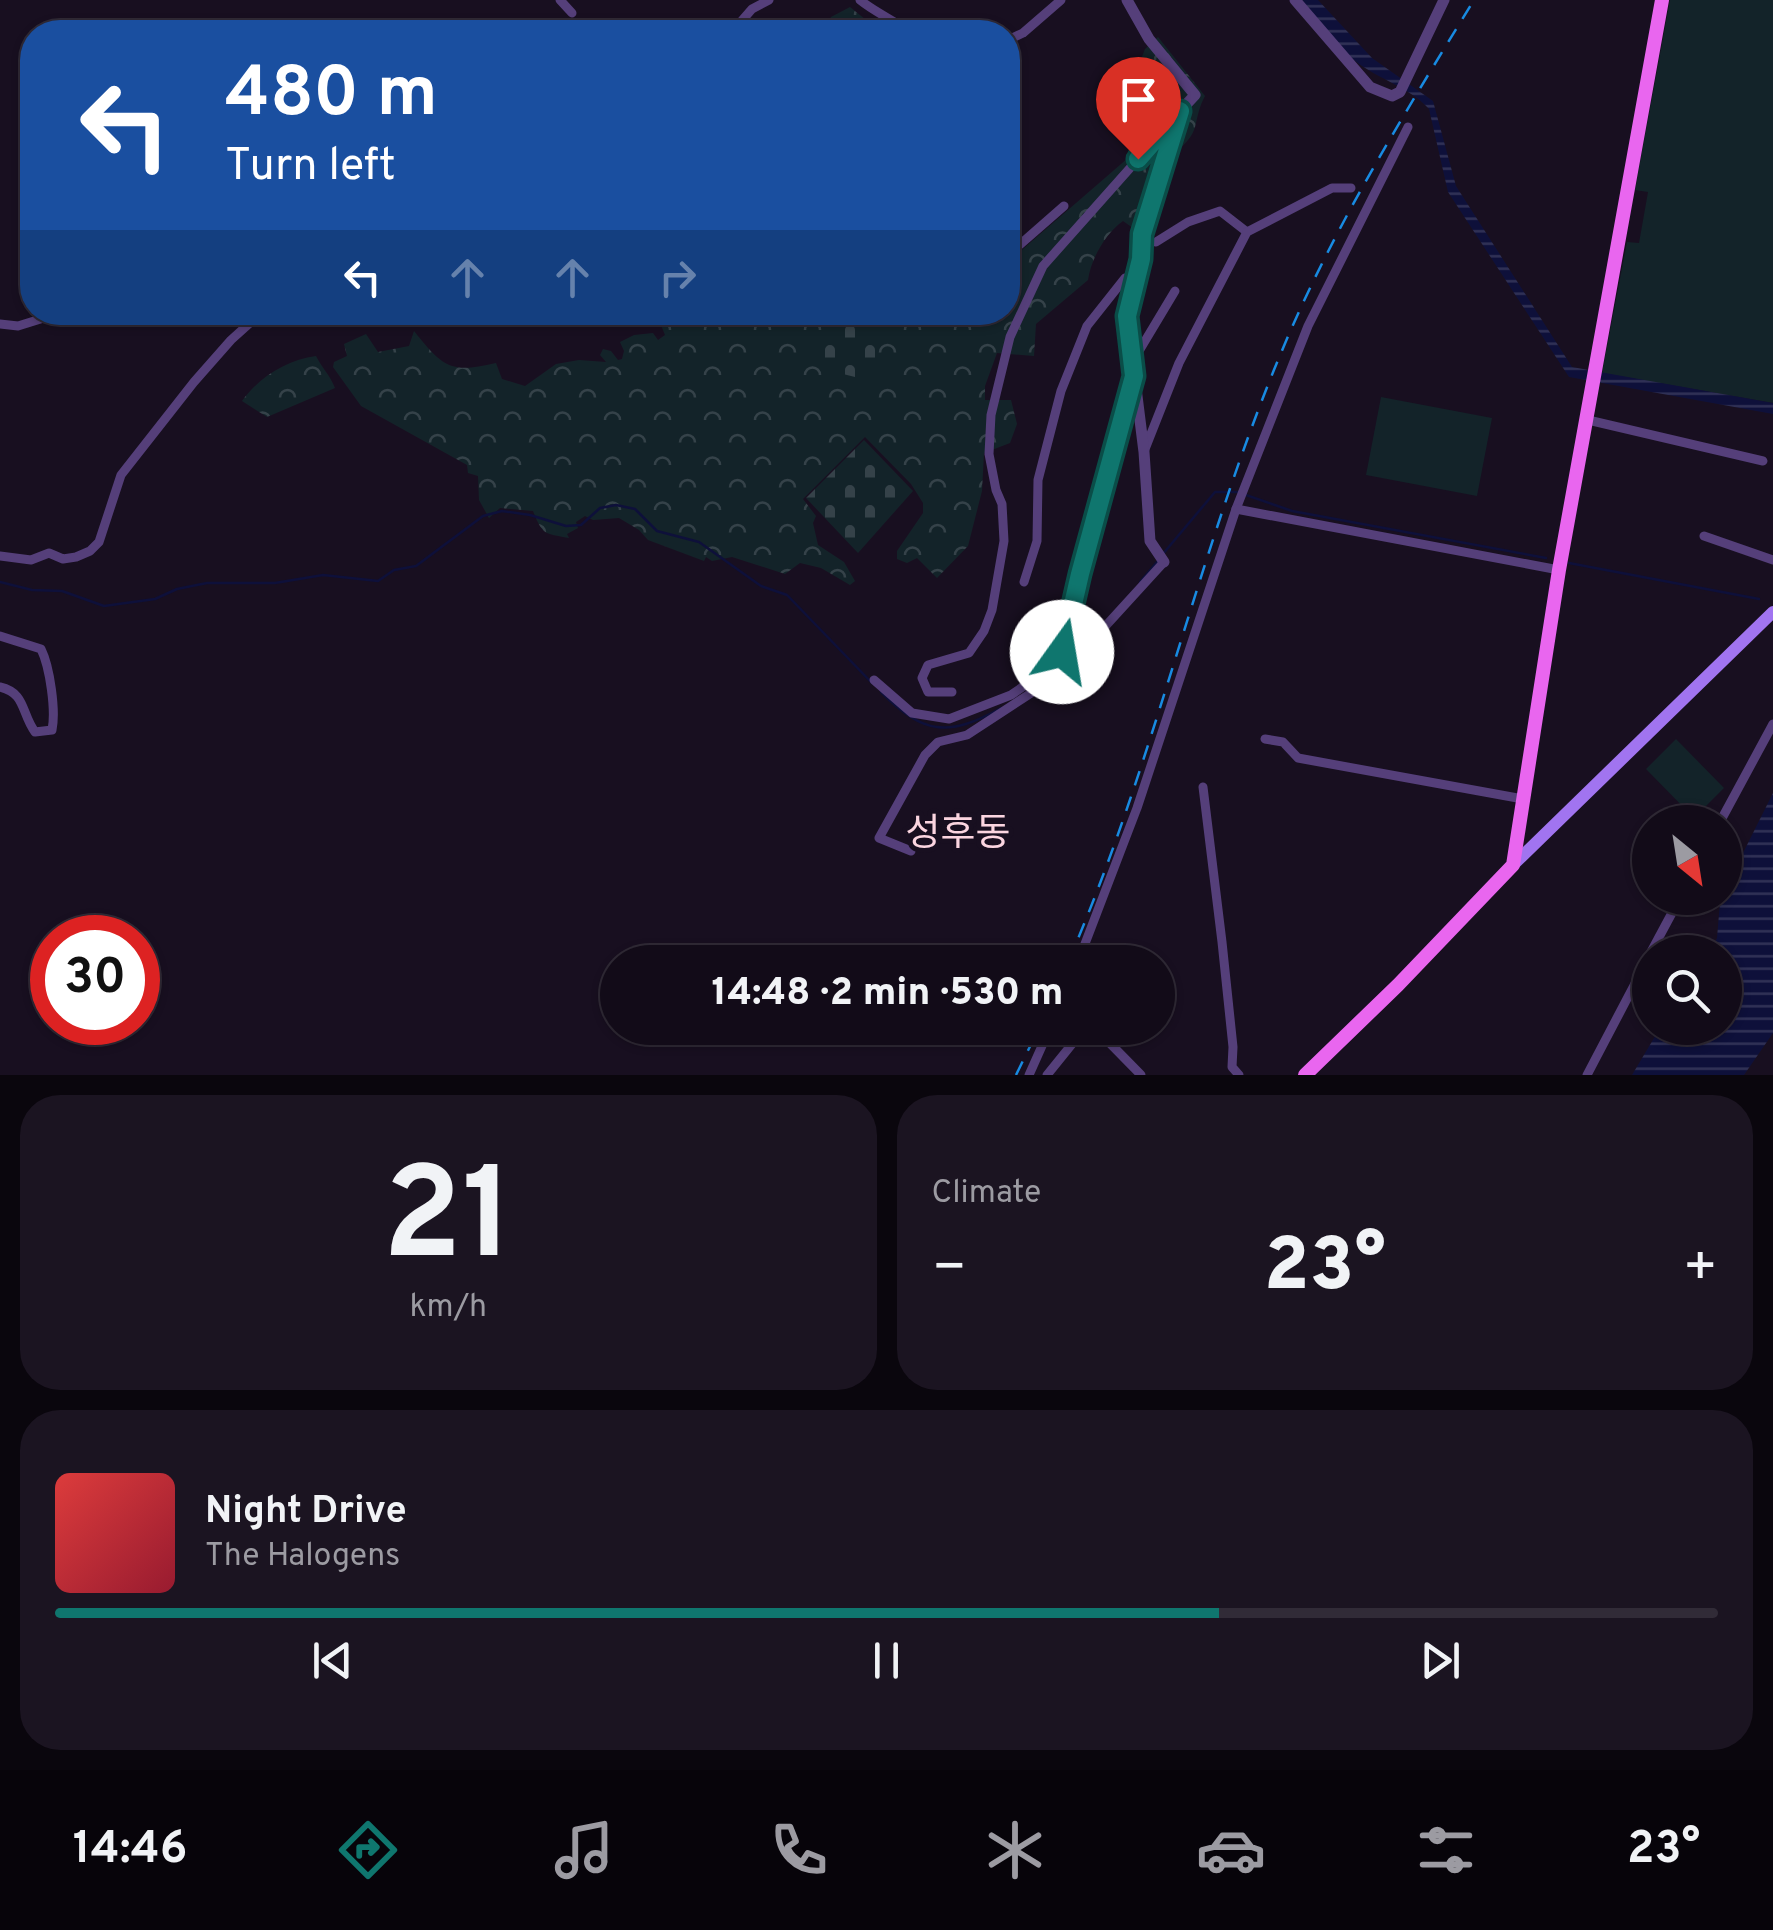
<!DOCTYPE html>
<meta charset="utf-8">
<style>
:root{--surface:#120b18;--page:#1b1421;--text:#f1f3f6;--muted:#9c9ba2;--line:#312b37;--accent:#0f766e}
body{margin:0;font-family:Overpass,"Noto Sans KR",sans-serif;background:var(--page);color:var(--text);height:100vh;display:flex;flex-direction:column;font-size:38px;white-space:nowrap}
*{box-sizing:border-box;margin:0}
p{font-size:32px;color:var(--muted)}
.icon{flex:none;width:55px;height:55px;fill:none;stroke:currentColor;stroke-width:2;stroke-linecap:round;stroke-linejoin:round}
.map{position:relative;height:1075px;overflow:hidden}
.sheet{display:flex;flex-direction:column;gap:20px;padding:20px;background:#0a060d;flex:1}
.sheet>*{flex:none}
.hud{position:absolute;left:20px;top:20px;width:1000px;height:305px;border-radius:40px;box-shadow:0 2px 8px #0004,0 0 0 2px var(--line);background:#1a4fa0;color:#fff;overflow:hidden}
.needle{width:65px;rotate:150deg}
.fabs{position:absolute;left:1632px;top:805px;display:grid;gap:20px}
.fabs a{display:grid;place-items:center;width:110px;height:110px;border-radius:50%;background:var(--surface);box-shadow:0 2px 8px #0004,0 0 0 2px var(--line);font-size:50px}
.speed{position:absolute;left:30px;top:915px;display:flex;gap:20px;font-size:50px;font-weight:700;text-align:center}
.speed>*{display:grid;place-content:center;width:130px;height:130px;border-radius:50%;background:var(--surface);box-shadow:0 2px 8px #0004,0 0 0 2px var(--line);line-height:1}
.speed .limit{border:15px solid #d22;background:#fff;color:#111}
.pin{position:absolute;display:grid;place-items:center;width:85px;height:85px;color:#fff;margin:-102px -42px;border-radius:50% 50% 50% 0;rotate:-45deg;box-shadow:0 0 10px #0007}
.pin .icon{rotate:45deg}
.me{position:absolute;width:110px;margin:-55px;rotate:13deg;stroke-linejoin:round;filter:drop-shadow(0 0 8px #0008)}
.turn{display:flex;align-items:center;gap:35px;height:210px;padding:0 40px;font-size:45px}
.turn .icon{width:130px;height:130px;stroke-width:2.5}
.turn b{display:block;font-size:70px;line-height:85px}
.lanes{display:flex;align-items:center;height:95px;padding:0 40px;background:#0003;justify-content:center;gap:50px;direction:ltr}
.lanes .off{opacity:.35}
.big{font-size:75px;font-weight:800;line-height:1.1}
.sheet .widget{flex:1;display:flex;flex-direction:column;justify-content:center;gap:15px;min-width:0;padding:0 35px;border-radius:40px;background:var(--page)}
.sheet .dial{align-items:center;gap:0}
.dial b{font-size:130px;line-height:1}
.song{display:flex;align-items:center;gap:30px}
.cover{width:120px;height:120px;border-radius:15px;background:linear-gradient(135deg,hsl(0 70% 55%),hsl(350 70% 35%))}
.played{height:10px;border-radius:5px;background:linear-gradient(90deg,var(--accent) 70%,var(--line) 70%)}
.keys{display:flex;justify-content:space-around;direction:ltr}
.heat{display:flex;justify-content:space-between;align-items:center;font-size:55px;direction:ltr}
.sheet .tiles{flex:1;display:grid;gap:20px;grid-template-columns:1fr 1fr}
.widget:last-child{grid-column:span 2}
.trip{position:absolute;left:600px;top:945px;width:575px;height:100px;border-radius:50px;background:var(--surface);box-shadow:0 2px 8px #0004,0 0 0 2px var(--line);font-weight:800;line-height:100px;text-align:center}
.tabs{display:flex;height:160px;justify-content:space-around;align-items:center;background:#07040a;color:var(--muted)}
.tabs .icon{width:70px;height:70px}
.tabs .selected{color:var(--accent)}
.tabs b{font-size:45px;color:var(--text)}
.map>svg:first-child{display:block}
</style>
<div class="map">
<svg width="1773" height="1075" viewBox="0 0 1773 1075">
<defs>
<pattern id="forest-crowns" width="20" height="18" patternUnits="userSpaceOnUse" patternTransform="scale(2.5)"><rect width="20" height="18" fill="#132329"/><path d="M2 6a3 3 0 1 1 6 0M12 15a3 3 0 1 1 6 0" fill="none" stroke="#354249"/></pattern>
<pattern id="cemetery-stones" width="16" height="16" patternUnits="userSpaceOnUse" patternTransform="scale(2.5)"><rect width="16" height="16" fill="#132329"/><path d="M2 7V4a2 2 0 0 1 4 0v3zM10 15v-3a2 2 0 0 1 4 0v3z" fill="#354249"/></pattern>
<pattern id="water-rules" width="6" height="5" patternUnits="userSpaceOnUse" patternTransform="scale(2.5)"><rect width="6" height="5" fill="#0e103a"/><path d="M0 2.5h6" fill="none" stroke="#313257"/></pattern>
</defs>
<rect width="100%" height="100%" fill="#180f20"/>
<g fill="url(#forest-crowns)">
<path d="M850,7L881,32H825L831,17Z"/>
<path d="M1158,37L1205,96C1199,107 1198,115 1195,127C1190,145 1169,156 1155,167L1156,217L1133,228L1123,221C1105,234 1091,259 1088,280L1036,324L1034,356L997,353L985,386V400H1011L1017,424L1010,443L984,453L982,491L968,546L937,578L917,558L907,563L897,559V551L923,513V503L911,484L865,437L803,499L816,516L813,523L818,545L844,562L855,581L850,585L821,568L800,563L785,574L732,557L712,561L706,557L704,561L648,540L639,530L619,518L593,520L585,516L576,522L578,528L567,534L569,538C544,533 543,536 533,511L500,508L489,518L479,500L478,476L468,473L467,465L361,406L333,367L334,362L347,356L344,344L366,334L378,352L409,346L414,331C443,367 450,374 496,363L502,379L525,386L556,364L579,360L606,362L600,355L603,349L611,351L618,360L622,359L624,351L620,342L634,335L653,333L658,340L665,335L661,325L674,313L1008,312V262L1128,158V150L1155,120L1134,77L1145,49Z"/>
<path d="M316,356C322,368 330,375 335,388L267,417L242,401C259,377 287,360 316,356Z"/>
</g>
<g fill="url(#cemetery-stones)">
<path d="M833,313H885L871,381L819,368Z"/>
<path d="M864,440L913,491L858,553L806,498Z"/>
</g>
<g fill="#132329">
<path d="M1670,0H1773V403L1602,373L1627,242L1639,243L1648,192L1635,190Z"/>
<path d="M1381,397L1492,418L1477,496L1366,475Z"/>
<path d="M1676,739L1724,788L1694,818L1646,769Z"/>
</g>
<g fill="url(#water-rules)">
<path d="M1302,0H1318L1372,58L1433,101L1456,186L1572,367L1773,403V414L1569,377L1448,192L1429,109C1411,88 1378,79 1355,61C1335,44 1319,20 1302,0Z"/>
<path d="M1773,793V1033L1744,1075H1632L1660,1028H1725V952H1710L1717,938L1720,902L1726,887Z"/>
</g>
<g fill="none" stroke-linecap="round" stroke-linejoin="round">
<g stroke="#0e103a" stroke-width="2.5">
<path d="M1246,495L1292,511L1546,558"/>
<path d="M1162,555L1215,492H1239"/>
<path d="M1569,563L1759,599"/>
<path d="M0,582L32,590L62,591L104,606L155,599L177,589L207,583H275L323,575L378,581L394,570L416,566L483,516L502,511L530,515L566,526L581,525L600,508L616,505L635,509L657,531L699,542L761,586L787,595L872,683"/>
<path d="M1140,582L1157,562"/>
<path d="M1033,687L1046,676"/>
<path d="M881,692C923,734 948,738 1001,708"/>
</g>
<g stroke="#553f7a" stroke-width="9">
<path d="M560,0L572,13"/>
<path d="M860,0C876,13 894,20 909,32"/>
<path d="M732,32L752,9L769,0"/>
<path d="M1008,40L1023,33L1061,0"/>
<path d="M1156,242L1188,222L1220,211L1247,232"/>
<path d="M1008,255L1064,206"/>
<path d="M366,312L406,317L411,312"/>
<path d="M0,324L18,326L63,312"/>
<path d="M1133,361L1175,291"/>
<path d="M1588,420L1763,461"/>
<path d="M1145,449L1179,363L1247,232L1332,188H1351"/>
<path d="M1236,509L1308,326L1408,127"/>
<path d="M1704,536L1773,560"/>
<path d="M0,556L31,560L49,553L63,559L76,557L90,551L99,542L121,475L194,382L231,340L262,312"/>
<path d="M1024,582L1037,541L1038,480L1061,391L1087,326L1125,278L1136,277"/>
<path d="M0,636L41,649C50,667 56,711 52,730L35,732C21,713 26,693 0,687"/>
<path d="M874,680L912,713L949,719L1011,695L1040,675L1061,652L1079,574L1134,379"/>
<path d="M952,692H928L922,678L928,665L969,653L984,631L992,610L1004,541L1002,504L996,490L989,454L991,415L1010,337L1043,266L1179,113"/>
<path d="M1265,739L1283,742L1298,758L1523,799"/>
<path d="M1203,787L1222,942L1233,1047L1232,1067L1239,1075"/>
<path d="M1720,822L1773,724"/>
<path d="M911,851L879,838L925,755L938,742L967,735L1042,686L1101,631L1164,562"/>
<path d="M1651,952L1680,898"/>
<path d="M1078,962L1137,808L1236,509L1559,570"/>
<path d="M1095,1028L1141,1075"/>
<path d="M1029,1075L1050,1028"/>
<path d="M1047,1075L1085,1028"/>
<path d="M1587,1075L1650,955"/>
</g>
<g stroke="#553f7a" stroke-width="11">
<path d="M1127,0L1149,39L1195,95L1180,111L1173,134L1142,235L1141,259L1127,316L1144,452L1150,541L1164,562"/>
<path d="M1295,0L1370,87L1392,96L1400,92L1444,0"/>
</g>
<path stroke="#a174f0" stroke-width="12" d="M1513,865L1773,612"/>
<path stroke="#e966ef" stroke-width="14" d="M1305,1075L1398,985L1513,865L1559,570L1662,0"/>
<g stroke="#188be2" stroke-width="2.5" stroke-dasharray="15 12" stroke-linecap="butt">
<path d="M1068,962C1158,756 1202,531 1293,325C1343,212 1409,106 1474,0"/>
<path d="M1016,1075L1039,1028"/>
</g>
</g>
<g fill="none" stroke-linecap="round" stroke-linejoin="round">
<defs>
<path id="route" d="M1062,652L1080,574L1134,376L1127,316L1141,259L1142,234L1180,111L1138,159"/>
</defs>
<use href="#route" stroke="#0a4d48" stroke-width="25"/>
<use href="#route" stroke="#0f766e" stroke-width="18"/>
</g>
<g text-anchor="middle" stroke-width="10" stroke-linejoin="round" paint-order="stroke">
<g font-size="38" fill="#fbd5e0" stroke="#180f20">
<text x="958" y="845">성후동</text>
</g>
</g>
</svg>
<div class="fabs">
<a><svg class="needle" viewBox="-14 -14 28 28"><path d="M0-13l5 13h-10z" fill="#e53935"/><path d="M0 13l5-13h-10z" fill="#9c9ba2"/></svg></a>
<a><svg class="icon" aria-label="search" viewBox="0 0 24 24"><circle cx="10" cy="10" r="6"/><path d="M15 15l6 6"/></svg></a>
</div>
<div class="speed"><div class="limit">30</div></div>
<div class="pin" style="left:1138px;top:159px;background:#d93025"><svg class="icon" aria-label="arrive" viewBox="0 0 24 24"><path d="M6 21V4h12l-3 4 3 4H6"/></svg></div>
<svg class="me" style="left:1062px;top:652px" viewBox="-20 -20 40 40"><circle r="19" fill="#fff"/><path d="M0-13L10 11 0 6-10 11z" fill="#0f766e"/></svg>
<div class="trip">14:48 · 2 min · 530 m</div>
<div class="hud">
<div class="turn"><svg class="icon" aria-label="left" viewBox="0 0 24 24"><path d="M17 20v-9H6M10 6l-5 5 5 5"/></svg><div><b>480 m</b>Turn left</div></div>
<div class="lanes"><svg class="icon" aria-label="left" viewBox="0 0 24 24"><path d="M17 20v-9H6M10 6l-5 5 5 5"/></svg><svg class="icon off" aria-label="ahead" viewBox="0 0 24 24"><path d="M12 20V5M6 11l6-6 6 6"/></svg><svg class="icon off" aria-label="ahead" viewBox="0 0 24 24"><path d="M12 20V5M6 11l6-6 6 6"/></svg><svg class="icon off" aria-label="right" viewBox="0 0 24 24"><path d="M7 20v-9h11M14 6l5 5-5 5"/></svg></div>
</div>
</div>
<section class="sheet">
<div class="tiles">
<div class="widget dial"><b>21</b><p>km/h</p></div>
<div class="widget"><p>Climate</p>
<div class="heat"><a>−</a><b class="big">23°</b><a>+</a></div>
</div>
<div class="widget">
<div class="song"><i class="cover"></i><div><b>Night Drive</b><p>The Halogens</p></div></div>
<div class="played"></div>
<div class="keys"><svg class="icon" aria-label="previous" viewBox="0 0 24 24"><path d="M18 5L8 12l10 7zM5 5v14"/></svg><svg class="icon" aria-label="pause" viewBox="0 0 24 24"><path d="M8 5v14M16 5v14"/></svg><svg class="icon" aria-label="next" viewBox="0 0 24 24"><path d="M6 5l10 7-10 7zM19 5v14"/></svg></div>
</div>
</div>
</section>
<nav class="tabs">
<b>14:46</b>
<svg class="icon selected" aria-label="directions" viewBox="0 0 24 24"><path d="M12 3l9 9-9 9-9-9zM9 14v-3h6M13 9l2 2-2 2"/></svg>
<svg class="icon" aria-label="music" viewBox="0 0 24 24"><path d="M9 18V5l10-2v13"/><circle cx="6" cy="18" r="3"/><circle cx="16" cy="16" r="3"/></svg>
<svg class="icon" aria-label="phone" viewBox="0 0 24 24"><path d="M5 4h4l2 5-3 2q2 4 5 5l2-3 5 2v4C11 20 4 13 5 4z"/></svg>
<svg class="icon" aria-label="climate" viewBox="0 0 24 24"><path d="M12 3v18M4 7l16 10M4 17L20 7"/></svg>
<svg class="icon" aria-label="car" viewBox="0 0 24 24"><path d="M5 17H2v-5l4-1 3-4h7l3 4 3 1v5h-3M9 17h6M6 11h13"/><circle cx="7" cy="17" r="2"/><circle cx="17" cy="17" r="2"/></svg>
<svg class="icon" aria-label="filters" viewBox="0 0 24 24"><path d="M4 7h16M4 17h16"/><circle cx="9" cy="7" r="2"/><circle cx="15" cy="17" r="2"/></svg>
<b>23°</b>
</nav>
